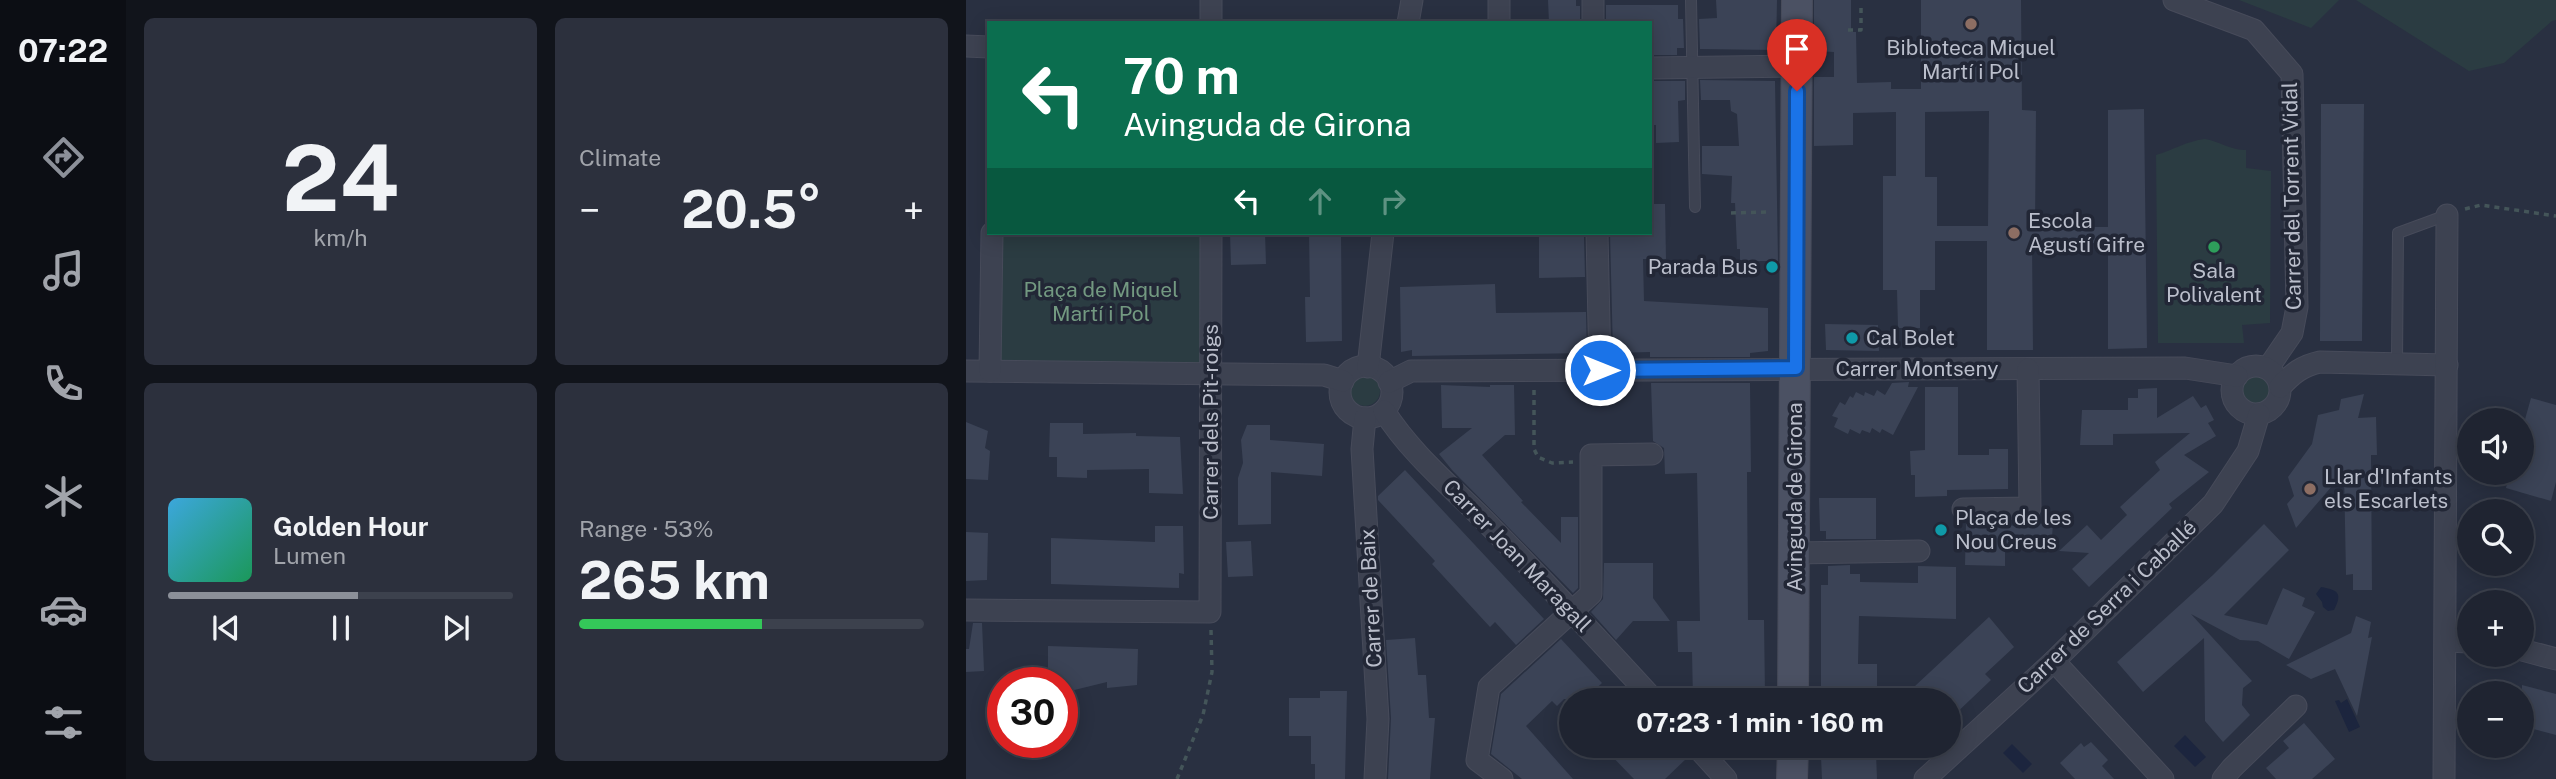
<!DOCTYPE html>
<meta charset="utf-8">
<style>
:root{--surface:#1f2431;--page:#2c303d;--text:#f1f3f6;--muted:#a1a4ab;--line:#3c414d;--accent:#8c9099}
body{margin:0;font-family:"Public Sans",sans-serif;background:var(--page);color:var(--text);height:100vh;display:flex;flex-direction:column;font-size:26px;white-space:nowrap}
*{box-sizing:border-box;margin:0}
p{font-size:23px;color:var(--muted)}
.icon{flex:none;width:38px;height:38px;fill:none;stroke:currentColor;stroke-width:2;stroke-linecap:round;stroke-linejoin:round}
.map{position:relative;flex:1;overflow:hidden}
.side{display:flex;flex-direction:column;gap:18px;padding:18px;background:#11141b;width:840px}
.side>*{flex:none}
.banner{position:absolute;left:21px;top:21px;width:665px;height:214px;border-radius:0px;box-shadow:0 4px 18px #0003,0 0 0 2px var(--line);background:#0b6e4f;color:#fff;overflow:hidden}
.buttons{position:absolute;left:1491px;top:408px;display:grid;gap:14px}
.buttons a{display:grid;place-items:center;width:77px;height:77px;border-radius:50%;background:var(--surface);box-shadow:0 4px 18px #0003,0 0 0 2px var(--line);font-size:35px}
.speed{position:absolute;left:21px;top:667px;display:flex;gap:14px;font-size:35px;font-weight:700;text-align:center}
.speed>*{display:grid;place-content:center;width:91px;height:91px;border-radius:50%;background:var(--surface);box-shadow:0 4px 18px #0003,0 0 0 2px var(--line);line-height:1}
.speed .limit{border:10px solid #d22;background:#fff;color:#111}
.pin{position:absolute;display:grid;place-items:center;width:60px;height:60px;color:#fff;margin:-72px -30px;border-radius:50% 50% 50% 0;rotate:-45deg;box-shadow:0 0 7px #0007}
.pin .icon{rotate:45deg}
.me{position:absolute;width:77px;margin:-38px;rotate:90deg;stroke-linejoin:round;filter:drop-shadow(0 0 5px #0008)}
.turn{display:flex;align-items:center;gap:24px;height:147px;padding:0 21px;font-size:32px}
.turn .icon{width:91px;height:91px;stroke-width:2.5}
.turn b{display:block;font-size:49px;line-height:60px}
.lanes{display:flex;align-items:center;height:66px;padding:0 21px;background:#0003;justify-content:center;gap:35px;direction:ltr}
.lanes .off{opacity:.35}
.big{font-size:52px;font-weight:700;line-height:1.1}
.side .widget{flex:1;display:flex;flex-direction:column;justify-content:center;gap:10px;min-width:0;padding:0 24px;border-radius:10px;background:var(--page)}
.side .dial{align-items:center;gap:0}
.dial b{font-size:91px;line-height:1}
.song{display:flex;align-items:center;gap:21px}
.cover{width:84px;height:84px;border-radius:10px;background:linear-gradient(135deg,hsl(200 70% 55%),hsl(150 70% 35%))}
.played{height:7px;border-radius:4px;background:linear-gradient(90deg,var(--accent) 55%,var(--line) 55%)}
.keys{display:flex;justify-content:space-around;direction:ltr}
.heat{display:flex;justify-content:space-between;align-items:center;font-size:38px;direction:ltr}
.charge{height:10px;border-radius:5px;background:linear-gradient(90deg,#34c759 53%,var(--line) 0)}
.side .tiles{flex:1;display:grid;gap:18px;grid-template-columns:repeat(2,1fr)}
.trip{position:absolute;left:593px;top:688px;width:402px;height:70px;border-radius:35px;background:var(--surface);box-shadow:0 4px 18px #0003,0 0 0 2px var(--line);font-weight:700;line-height:70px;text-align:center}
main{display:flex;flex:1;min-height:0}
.tabs{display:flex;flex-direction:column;width:126px;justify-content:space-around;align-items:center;background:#0c0e14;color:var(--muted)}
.tabs .icon{width:49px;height:49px}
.tabs .selected{color:var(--accent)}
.tabs b{font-size:32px;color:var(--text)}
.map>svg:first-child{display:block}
</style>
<main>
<nav class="tabs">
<b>07:22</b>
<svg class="icon selected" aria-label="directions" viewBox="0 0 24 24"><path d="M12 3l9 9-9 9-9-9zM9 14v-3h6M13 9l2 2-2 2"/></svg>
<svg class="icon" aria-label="music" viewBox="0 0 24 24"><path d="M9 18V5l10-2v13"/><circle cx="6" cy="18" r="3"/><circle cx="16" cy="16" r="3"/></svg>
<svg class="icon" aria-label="phone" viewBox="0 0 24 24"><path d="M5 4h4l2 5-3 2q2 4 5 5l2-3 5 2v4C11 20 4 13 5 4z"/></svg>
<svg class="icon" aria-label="climate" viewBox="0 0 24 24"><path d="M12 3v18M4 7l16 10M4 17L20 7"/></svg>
<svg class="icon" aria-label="car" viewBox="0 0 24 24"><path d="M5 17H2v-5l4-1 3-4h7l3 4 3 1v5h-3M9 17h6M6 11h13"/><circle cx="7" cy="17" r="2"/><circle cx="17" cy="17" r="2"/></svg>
<svg class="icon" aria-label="filters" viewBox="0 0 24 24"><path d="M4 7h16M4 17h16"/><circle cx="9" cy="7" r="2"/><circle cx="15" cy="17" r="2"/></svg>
</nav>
<section class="side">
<div class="tiles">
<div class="widget dial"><b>24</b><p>km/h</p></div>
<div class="widget"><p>Climate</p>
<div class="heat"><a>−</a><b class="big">20.5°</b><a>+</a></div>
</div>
<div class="widget">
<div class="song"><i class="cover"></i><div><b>Golden Hour</b><p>Lumen</p></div></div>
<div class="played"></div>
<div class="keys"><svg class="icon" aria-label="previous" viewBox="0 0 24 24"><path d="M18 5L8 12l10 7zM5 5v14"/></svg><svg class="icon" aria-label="pause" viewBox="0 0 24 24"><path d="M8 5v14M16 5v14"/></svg><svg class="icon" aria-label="next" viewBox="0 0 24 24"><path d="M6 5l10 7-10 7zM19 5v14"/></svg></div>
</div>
<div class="widget"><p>Range · 53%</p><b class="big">265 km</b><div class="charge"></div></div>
</div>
</section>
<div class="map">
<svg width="1590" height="779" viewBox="0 0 1590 779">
<rect width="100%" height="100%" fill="#293041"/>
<g fill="#2b3c42">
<path d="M1273,0H1373L1345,28Z"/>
<path d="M1390,0H1590V20L1586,21L1538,63L1503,71Z"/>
<path d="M1239,139C1255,142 1264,150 1280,150V168L1305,171L1304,323L1276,325L1278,343H1192L1190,155C1207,150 1221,141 1239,139Z"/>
<path d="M29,233H240L244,372L24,371Z"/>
<circle cx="1290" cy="388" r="15"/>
<circle cx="399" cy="391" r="15"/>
</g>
<g fill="#1c253e">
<path d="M1355,587C1372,590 1377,593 1368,610L1362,611L1357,607L1356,602L1350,594Z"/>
<path d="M1381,699L1394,727L1383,732L1369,701L1373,700L1375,703Z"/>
<path d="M1219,735L1240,757L1229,767L1208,746Z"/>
<path d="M1046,744L1066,764L1057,773L1037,753Z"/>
</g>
<g fill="#3b4356" fill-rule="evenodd">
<path d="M582,0H610V6H614V23H583Z"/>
<path d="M750,0H811L810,50L734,49L733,19L751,18Z"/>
<path d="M848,0H885V32H890L891,83L925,82V89H955V0H1055L1056,110L1070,111L1069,227H1142V110L1178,109L1181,348L1142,349V243H1066L1067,350H1021V241H969V290H954V328H932L931,290H917V176H930V112L887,113V145L848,146V77H868V52L848,51ZM1023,111L1022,226H971V177H959V112Z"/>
<path d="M640,5H712V19H717L718,48H711V55H684V23H640Z"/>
<path d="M734,80L809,81L812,261H774V249H771L769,203H765L766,176L736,174V146H773L771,114L765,111L764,100H735Z"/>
<path d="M684,81H719V100L712,101L713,142L690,143V125H684Z"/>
<path d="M1355,104H1398L1396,341H1354Z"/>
<path d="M684,204H699L700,259H677L678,301L802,308V351L784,353V357H684V352L647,353L644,233H684Z"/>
<path d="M264,233H299L300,264L265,265Z"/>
<path d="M343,233H375L376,341L340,342L339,297H344Z"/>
<path d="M573,237H618L619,277L573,278Z"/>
<path d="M529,284L530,313L620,312L621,353L446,356V350L435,352L434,287Z"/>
<path d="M859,324L912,325L913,351L860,350Z"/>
<path d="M943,382L942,387H952L927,435L916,429L914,433L906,428L904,433L896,430L894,434L884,429L882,434L868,427L872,418L866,416L874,402L879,405L884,396L887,398L890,392L898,396L899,392L908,396L911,390L919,395L926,383Z"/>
<path d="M685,383H784L785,472H781L782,620H798L799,695H782V700H727L726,652H712L711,621H734L731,473L699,474L698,448L687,441Z"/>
<path d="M475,385L524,387V385H548L549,435H539L516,455L557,501L555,502L595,543V517H612V588L607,593L486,470L473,454L506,428H476Z"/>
<path d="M959,387H992V455H1023V449H1042V489L981,490V496L949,497V475H945L944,451L959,450Z"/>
<path d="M1191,388V418L1227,396L1235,408L1240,405L1248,420L1242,423L1250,436L1218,455L1243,472L1203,504L1206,508L1123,587L1106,569L1123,553L1093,551L1121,525L1135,540L1161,515L1154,507L1194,470L1189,462L1224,433L1147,434V445H1114L1116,410H1162V398H1172V389Z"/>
<path d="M1398,394L1392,418L1410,417L1411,455H1405L1406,590H1387V574L1380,575L1378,472L1330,528L1321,504L1328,496L1322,477L1346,444L1352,415L1373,410L1375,399Z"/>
<path d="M1565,398L1590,405V482L1585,501L1540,488L1544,472H1556V430Z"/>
<path d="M0,422L22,431L19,448L24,451L22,480L0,479Z"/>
<path d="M84,423H117V434L170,433V436L214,437L217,494L183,493V469L121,470V478L91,477V457H83Z"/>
<path d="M281,425H304V440L358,444L356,476L305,472V524L272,525V478L277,463L275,440Z"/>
<path d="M439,470L578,619L550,645L529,622L524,627L466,564L469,561L412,500V496Z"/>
<path d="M853,498H910V539H860V531H854Z"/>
<path d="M1058,523L1087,524L1085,550L1039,548V566L999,565L1000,524L1058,526Z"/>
<path d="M1298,524L1323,550L1258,615L1301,625L1317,588L1339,598L1336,606L1349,612L1323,659L1292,641L1274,640L1225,614L1286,681L1277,688L1276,705L1284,715L1257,742L1239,721L1238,638L1177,692L1151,662L1247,575Z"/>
<path d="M189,526H217L218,574L213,573V588L85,584V538L189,542Z"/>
<path d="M0,532L22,533L21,580L0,581Z"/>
<path d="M285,541L287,576L262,577L260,542Z"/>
<path d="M638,563H687V598L704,621H667L650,640L625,612L637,599Z"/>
<path d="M884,565V574H894V582L952,583V566L990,567V619L893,616L892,664H911V691L865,692V686H855V585H862V566Z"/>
<path d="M1390,616L1405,622L1402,638L1406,637L1391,716L1369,669L1345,679L1320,665L1385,633Z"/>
<path d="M1023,617L1048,647L1019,674L1025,680L984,719V700H934Z"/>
<path d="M7,623H16L18,671L0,672V649H3Z"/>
<path d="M449,638L452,675H460L463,718H469L464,779H422L425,718L420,640Z"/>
<path d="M595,639L636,683L618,700L598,699L591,706L586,701L560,726L607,779H556L525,754L535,694Z"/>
<path d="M82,646L172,649L171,685L141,688V682L96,693V682H82Z"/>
<path d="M1556,685L1590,694V735L1556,726Z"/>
<path d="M354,691H381L379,779H349V764H345V736H323V698H354Z"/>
<path d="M1338,723L1369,759L1346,779H1310L1300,768L1323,748L1317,741Z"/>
<path d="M1125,742L1142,760L1136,766L1148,779H1109L1094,763L1115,743L1118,747Z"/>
<path d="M636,746H717L722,757L699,779H668Z"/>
<path d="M910,753L911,779H856L855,757H874V754Z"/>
</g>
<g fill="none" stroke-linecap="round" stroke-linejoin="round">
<defs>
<g id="service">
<path d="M725,0L729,207"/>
<path d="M1431,364L1432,233L1481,215"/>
</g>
<g id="minor">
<path d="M245,0V23"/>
<path d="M533,0V23"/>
<path d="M627,0V23"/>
<path d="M1208,0L1288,30L1326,74L1331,307L1326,333L1302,368"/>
<path d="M442,23L446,0"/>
<path d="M0,46L23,47"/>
<path d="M684,68L831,66"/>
<path d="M631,233L634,370"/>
<circle cx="1290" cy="390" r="24"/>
<circle cx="400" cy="392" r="26"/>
<path d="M402,367L417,233"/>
<path d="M0,371L358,375L377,381"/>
<path d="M24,371L26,233"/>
<path d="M423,382L445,371L1219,368L1271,376"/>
<path d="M1314,387C1327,373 1336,366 1354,362L1481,365"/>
<path d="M418,411C446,455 486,487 522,524C579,582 634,641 688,700"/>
<path d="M399,418L396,449L412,719L409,779"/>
<path d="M997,509L1064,508L1062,369"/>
<path d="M828,553L953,551"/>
<path d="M0,610L244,612L245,233"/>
<path d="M1481,641L1503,642"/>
<path d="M1556,650L1590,659"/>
<path d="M1088,661L1197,779"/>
<path d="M730,746L760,779"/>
<path d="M536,779L511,760L523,687L625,594V455L686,454"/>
<path d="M959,779L1088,661L1247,504L1282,451L1293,414"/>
<path d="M1257,779L1266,768L1330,706"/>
<path d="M1478,779L1481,215"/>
</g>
<g id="secondary">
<path d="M827,700L831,0"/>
<path d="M826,779L827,746"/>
</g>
</defs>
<use href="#service" stroke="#474b5a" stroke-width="12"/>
<use href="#minor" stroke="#474b5a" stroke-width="23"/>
<use href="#secondary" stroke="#474b5a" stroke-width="32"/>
<g stroke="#445559" stroke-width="3.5" stroke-dasharray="5 5" stroke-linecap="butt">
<path d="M882,30H895V7"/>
<path d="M1499,209L1515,205L1590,216"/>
<path d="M765,213L804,212"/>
<path d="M568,390V449L572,457L586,463L607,462"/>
<path d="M211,779L237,715L246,672L245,630"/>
</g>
<use href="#service" stroke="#3d4251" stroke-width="10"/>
<use href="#minor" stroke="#3d4251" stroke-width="21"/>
<use href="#secondary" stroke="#4b5163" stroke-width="30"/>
</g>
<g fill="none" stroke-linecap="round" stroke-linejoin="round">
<defs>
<path id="route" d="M634,370L830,368L831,91"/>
</defs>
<use href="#route" stroke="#114b97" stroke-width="18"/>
<use href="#route" stroke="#1a73e8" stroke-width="12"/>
</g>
<g fill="#8d6e63" stroke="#222736" stroke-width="2.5">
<circle cx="1005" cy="24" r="7"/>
<circle cx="1048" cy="233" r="7"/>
<circle cx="1344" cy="489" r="7"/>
</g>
<circle fill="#2e9e5b" stroke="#222736" stroke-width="2.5" cx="1248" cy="247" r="7"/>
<g fill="#0f9aa8" stroke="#222736" stroke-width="2.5">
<circle cx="806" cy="267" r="7"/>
<circle cx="886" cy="338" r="7"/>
<circle cx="975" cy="530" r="7"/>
</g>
<g text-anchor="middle" stroke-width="7" stroke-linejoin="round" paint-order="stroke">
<g font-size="21" fill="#babecb" stroke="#222736" text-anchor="start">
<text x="1005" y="55" text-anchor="middle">Biblioteca Miquel<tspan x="1005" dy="24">Martí i Pol</tspan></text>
<text x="1062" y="228">Escola<tspan x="1062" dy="24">Agustí Gifre</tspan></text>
<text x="792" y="274" text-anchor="end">Parada Bus</text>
<text x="1248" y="278" text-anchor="middle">Sala<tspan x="1248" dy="24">Polivalent</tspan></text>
<text x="900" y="345">Cal Bolet</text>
<text x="1358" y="484">Llar d'Infants<tspan x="1358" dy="24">els Escarlets</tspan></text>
<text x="989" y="525">Plaça de les<tspan x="989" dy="24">Nou Creus</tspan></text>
</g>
<g font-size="21" fill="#babecb" stroke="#222736">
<text transform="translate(1326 196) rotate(-91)" y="7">Carrer del Torrent Vidal</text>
<text x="951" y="376">Carrer Montseny</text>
<text transform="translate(245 422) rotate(-90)" y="7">Carrer dels Pit-roigs</text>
<text transform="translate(829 497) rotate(-90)" y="7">Avinguda de Girona</text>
<text transform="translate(551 556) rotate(46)" y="7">Carrer Joan Maragall</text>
<text transform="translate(405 598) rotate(-93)" y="7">Carrer de Baix</text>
<text transform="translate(1141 607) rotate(-44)" y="7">Carrer de Serra i Caballé</text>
</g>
<g font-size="21" fill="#739981" stroke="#222736">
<text x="135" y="297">Plaça de Miquel<tspan x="135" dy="24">Martí i Pol</tspan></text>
</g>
</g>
</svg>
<div class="buttons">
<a><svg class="icon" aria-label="sound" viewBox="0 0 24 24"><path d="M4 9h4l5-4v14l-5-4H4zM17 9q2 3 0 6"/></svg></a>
<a><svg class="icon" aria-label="search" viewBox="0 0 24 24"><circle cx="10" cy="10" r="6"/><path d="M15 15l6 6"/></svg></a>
<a>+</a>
<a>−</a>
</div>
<div class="speed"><div class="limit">30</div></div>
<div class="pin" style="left:831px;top:91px;background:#d93025"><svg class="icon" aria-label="arrive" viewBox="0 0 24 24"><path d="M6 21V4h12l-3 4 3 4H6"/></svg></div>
<svg class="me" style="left:634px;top:370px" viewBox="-20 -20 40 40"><circle r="17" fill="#1a73e8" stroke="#fff" stroke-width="3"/><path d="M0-11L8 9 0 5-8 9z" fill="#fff"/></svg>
<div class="trip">07:23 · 1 min · 160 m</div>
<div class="banner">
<div class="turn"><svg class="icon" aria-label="left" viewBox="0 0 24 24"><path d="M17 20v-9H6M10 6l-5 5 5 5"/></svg><div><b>70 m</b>Avinguda de Girona</div></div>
<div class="lanes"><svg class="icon" aria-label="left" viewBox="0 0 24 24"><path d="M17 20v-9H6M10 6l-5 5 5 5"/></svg><svg class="icon off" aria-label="ahead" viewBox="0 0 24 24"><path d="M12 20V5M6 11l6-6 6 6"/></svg><svg class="icon off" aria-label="right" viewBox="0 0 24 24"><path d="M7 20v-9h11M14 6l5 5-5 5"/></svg></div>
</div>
</div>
</main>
